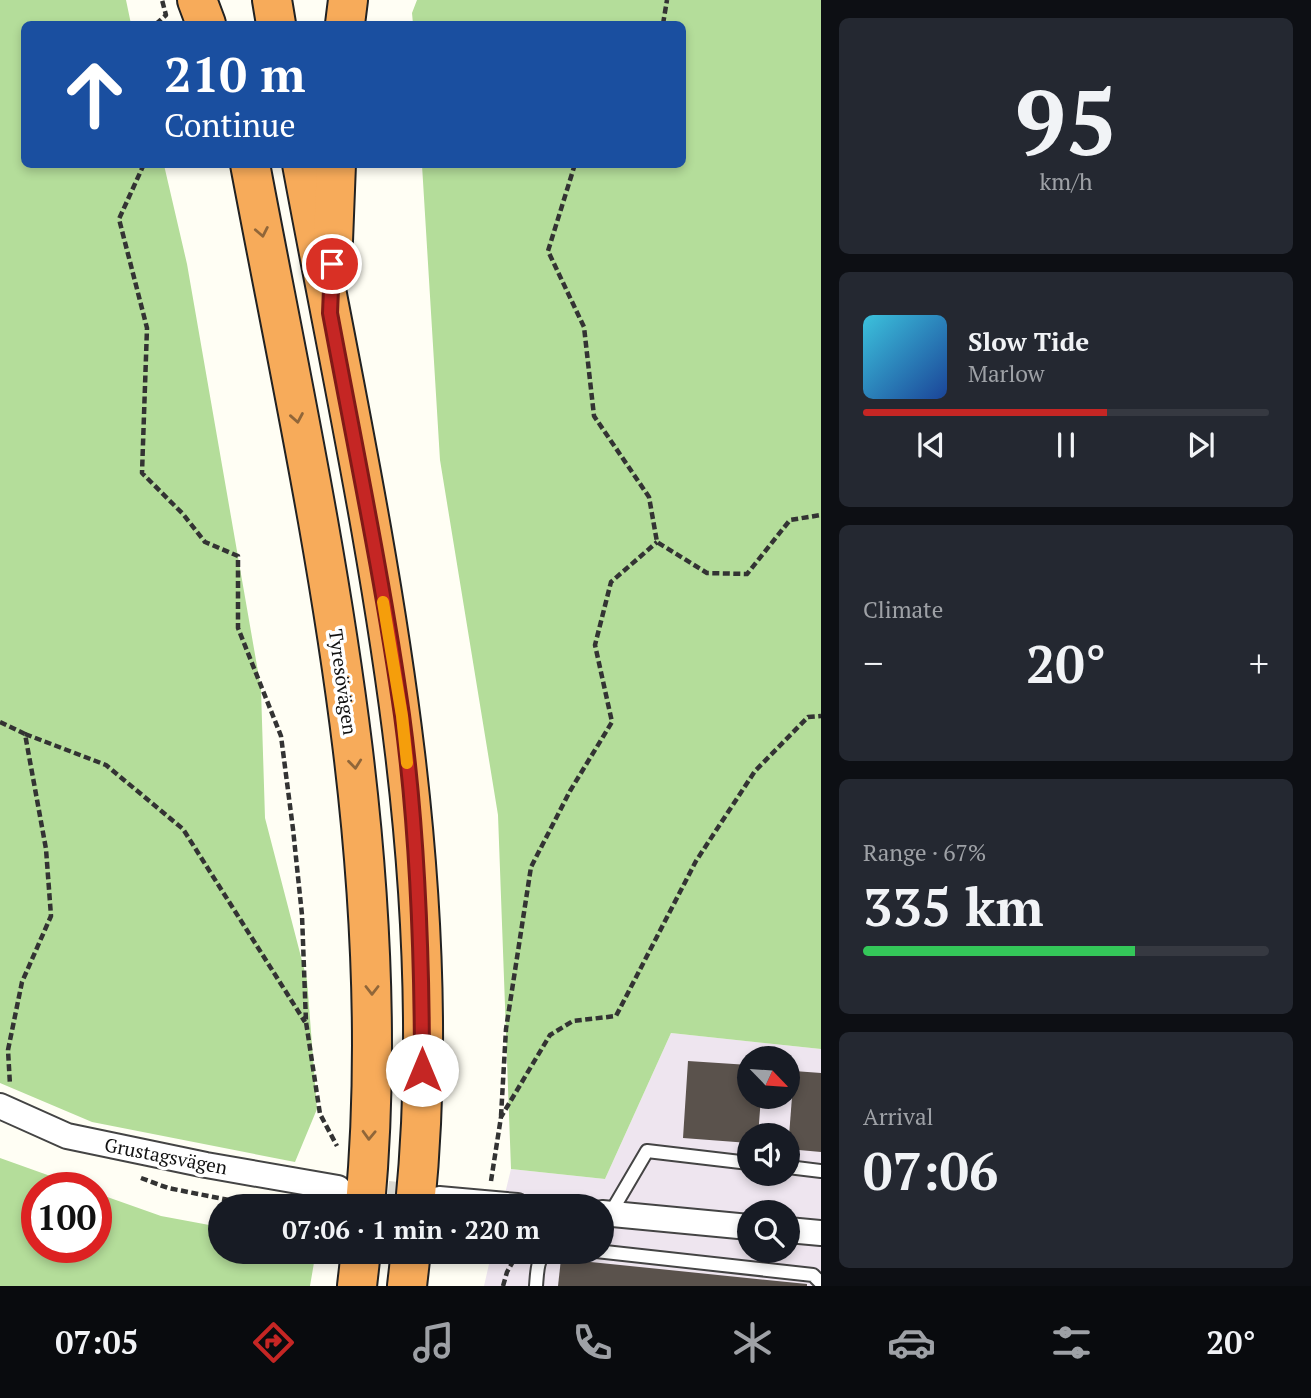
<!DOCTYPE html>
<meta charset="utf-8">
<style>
:root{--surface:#171b24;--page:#242831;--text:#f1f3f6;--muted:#9ea1a6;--line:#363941;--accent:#c52624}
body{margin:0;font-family:"PT Serif",serif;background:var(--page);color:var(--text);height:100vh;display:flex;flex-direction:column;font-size:26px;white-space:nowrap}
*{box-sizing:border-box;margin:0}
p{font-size:23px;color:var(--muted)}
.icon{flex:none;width:38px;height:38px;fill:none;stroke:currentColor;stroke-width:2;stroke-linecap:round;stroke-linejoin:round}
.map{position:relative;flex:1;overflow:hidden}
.sheet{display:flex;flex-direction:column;gap:18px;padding:18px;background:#0d0f14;width:490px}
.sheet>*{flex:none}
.guide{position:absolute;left:21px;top:21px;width:665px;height:147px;border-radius:10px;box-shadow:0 4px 10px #0003;background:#1a4fa0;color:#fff;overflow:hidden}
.needle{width:46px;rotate:115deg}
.controls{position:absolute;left:737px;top:1046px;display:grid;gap:14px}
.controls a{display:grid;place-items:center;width:63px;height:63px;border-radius:50%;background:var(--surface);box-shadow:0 4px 10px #0003;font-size:35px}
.speed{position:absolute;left:21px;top:1172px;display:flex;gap:14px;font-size:35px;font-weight:700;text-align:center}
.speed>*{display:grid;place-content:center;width:91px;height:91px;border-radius:50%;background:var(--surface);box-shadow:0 4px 10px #0003;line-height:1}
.speed .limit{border:10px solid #d22;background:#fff;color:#111}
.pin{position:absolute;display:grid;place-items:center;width:60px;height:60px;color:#fff;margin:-30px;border:4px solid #fff;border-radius:50%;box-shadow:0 2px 7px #0007}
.me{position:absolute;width:77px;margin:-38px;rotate:0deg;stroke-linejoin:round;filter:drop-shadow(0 0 5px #0008)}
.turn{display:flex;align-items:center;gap:24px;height:147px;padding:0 28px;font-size:32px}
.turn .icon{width:91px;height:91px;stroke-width:2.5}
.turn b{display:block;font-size:49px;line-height:60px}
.big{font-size:52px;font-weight:600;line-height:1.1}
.sheet .tile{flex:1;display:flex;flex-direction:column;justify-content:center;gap:10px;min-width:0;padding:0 24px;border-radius:10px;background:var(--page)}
.sheet .dial{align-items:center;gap:0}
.dial b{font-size:91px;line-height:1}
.song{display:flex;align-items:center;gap:21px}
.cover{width:84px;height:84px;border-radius:10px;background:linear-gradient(135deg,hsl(190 70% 55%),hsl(220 70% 35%))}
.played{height:7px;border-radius:4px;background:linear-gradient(90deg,var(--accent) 60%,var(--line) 60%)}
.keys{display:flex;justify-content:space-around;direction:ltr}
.heat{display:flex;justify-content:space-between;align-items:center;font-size:38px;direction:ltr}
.charge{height:10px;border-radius:5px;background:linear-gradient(90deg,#34c759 67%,var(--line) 0)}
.trip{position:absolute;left:208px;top:1194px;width:406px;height:70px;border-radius:35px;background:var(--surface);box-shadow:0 4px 10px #0003;font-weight:600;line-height:70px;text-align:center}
.menu{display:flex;height:112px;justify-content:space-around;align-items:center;background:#090b0e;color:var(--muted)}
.menu .icon{width:49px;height:49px}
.menu .selected{color:var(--accent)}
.menu b{font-size:32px;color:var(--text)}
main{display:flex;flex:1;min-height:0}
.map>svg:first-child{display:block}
</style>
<main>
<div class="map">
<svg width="821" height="1286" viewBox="0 0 821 1286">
<rect width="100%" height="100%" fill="#fffef4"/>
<path fill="#eee5ef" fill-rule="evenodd" d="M671,1033L821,1049V1286H484L492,1251H602V1206H502L511,1169L605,1179ZM749,1059H788V1097H749ZM749,1136H788V1174H749ZM749,1213H788V1251H749Z"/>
<g fill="#b4dd9a">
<path d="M0,0H126L131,24H24V164L164,165L187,264L261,689L265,818L307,980L317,1109L295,1162L92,1122L0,1083Z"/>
<path d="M417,0H821V1049L671,1033L605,1179L511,1169L498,815L440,460L422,165L682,164V24H413L412,13Z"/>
<path d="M0,1158L84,1188H37V1248H96V1193L161,1216L220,1227V1251H316L310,1286H0Z"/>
</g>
<g fill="#5a524c">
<path d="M688,1061L749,1065V1097H761L758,1136H749V1143L683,1138Z"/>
<path d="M794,1071L821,1073V1152L788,1149Z"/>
<path d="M561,1259L807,1284V1286H558Z"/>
</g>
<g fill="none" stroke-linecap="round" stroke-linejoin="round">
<path stroke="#dbdad2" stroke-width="24" stroke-dasharray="24 12" stroke-linecap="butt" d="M352,1189L427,1197"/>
<defs>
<g id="service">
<path d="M788,1167L821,1171"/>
<path d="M610,1214L647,1151L749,1163"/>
<path d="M596,1251L813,1275L821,1283"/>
<path d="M536,1286C537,1274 537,1259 546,1251"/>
</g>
<g id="minor">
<path d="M0,1106L67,1136L206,1165L338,1188"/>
<path d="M439,1199L517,1206"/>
<path d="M602,1213L749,1227"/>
<path d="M788,1230L821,1233"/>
</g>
<g id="motorway">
<path d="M197,0L206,24"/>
<path d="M272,0L276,24"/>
<path d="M345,24L348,0"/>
<path d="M250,164C315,508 397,854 365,1206"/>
<path d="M302,164C366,507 450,855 415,1206"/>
<path d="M333,241L336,164"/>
<path d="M357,1286L361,1251"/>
<path d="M407,1286L411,1251"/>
</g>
</defs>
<use href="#service" stroke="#444" stroke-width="16"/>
<use href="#minor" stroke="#444" stroke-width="28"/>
<use href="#motorway" stroke="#222" stroke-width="42"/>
<g stroke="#333" stroke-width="4.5" stroke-dasharray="7 3.5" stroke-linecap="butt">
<path d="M156,24L166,15L162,0"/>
<path d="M663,24L667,0"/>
<path d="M144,164L119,219L147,328L142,473L183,514L205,542L238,556V628L281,736L293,829L302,915L306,1022L320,1114L337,1146"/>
<path d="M575,164L548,251L584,327L594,416L649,497L657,542L707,573L747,574L790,520L821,515"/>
<path d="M0,722L25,734L46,849L51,916L22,982L8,1050L10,1085"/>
<path d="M25,734L106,765L183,829L305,1022"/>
<path d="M501,1116L506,1029L531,867L570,791L612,722L595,645L611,582L657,542"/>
<path d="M141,1178L168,1188L259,1206"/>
<path d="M491,1181L501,1117L550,1035L573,1021L616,1016L696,861L755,771L808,717L821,716"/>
<path d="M503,1286L507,1272L519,1251"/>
</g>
<use href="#service" stroke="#fff" stroke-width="12"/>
<use href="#minor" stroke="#fff" stroke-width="24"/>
<use href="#motorway" stroke="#f7ab5a" stroke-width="38"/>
</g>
<defs><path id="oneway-chevron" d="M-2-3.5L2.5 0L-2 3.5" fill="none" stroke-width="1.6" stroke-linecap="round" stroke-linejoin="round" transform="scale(1.75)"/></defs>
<g stroke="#906639">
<use href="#oneway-chevron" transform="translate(262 232) rotate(79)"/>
<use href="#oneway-chevron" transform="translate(297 418) rotate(80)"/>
<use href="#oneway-chevron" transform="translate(355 764) rotate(84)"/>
<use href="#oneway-chevron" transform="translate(372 990) rotate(90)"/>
<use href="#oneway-chevron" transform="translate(369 1135) rotate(92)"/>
</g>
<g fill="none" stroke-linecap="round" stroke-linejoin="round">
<defs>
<path id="route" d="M332,264L330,313C355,447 383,581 402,715C418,833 422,951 422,1070"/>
</defs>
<use href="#route" stroke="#801917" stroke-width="18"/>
<use href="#route" stroke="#c52624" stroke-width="12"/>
<path stroke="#f59e0b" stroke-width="12" d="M383,602L402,716L407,763"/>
</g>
<g text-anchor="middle" stroke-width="7" stroke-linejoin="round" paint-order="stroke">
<g font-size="19" fill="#111" stroke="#fff">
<text transform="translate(343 682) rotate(82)" y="7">Tyresövägen</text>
<text transform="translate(166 1156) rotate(11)" y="7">Grustagsvägen</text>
</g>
</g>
</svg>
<div class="controls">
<a><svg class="needle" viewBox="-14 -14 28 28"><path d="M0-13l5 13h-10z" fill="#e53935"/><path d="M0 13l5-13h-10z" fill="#9ea1a6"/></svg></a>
<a><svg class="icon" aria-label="sound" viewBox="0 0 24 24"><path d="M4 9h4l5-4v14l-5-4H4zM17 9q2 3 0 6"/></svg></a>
<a><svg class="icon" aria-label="search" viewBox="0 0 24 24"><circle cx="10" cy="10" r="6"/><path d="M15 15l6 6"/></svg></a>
</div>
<div class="speed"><div class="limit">100</div></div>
<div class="pin" style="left:332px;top:264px;background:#d93025"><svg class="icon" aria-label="arrive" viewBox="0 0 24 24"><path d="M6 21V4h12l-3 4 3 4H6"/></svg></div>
<svg class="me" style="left:422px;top:1070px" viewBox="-20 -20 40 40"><circle r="19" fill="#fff"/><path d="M0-13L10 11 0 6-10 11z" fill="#c52624"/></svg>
<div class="trip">07:06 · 1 min · 220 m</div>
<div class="guide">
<div class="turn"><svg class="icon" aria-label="ahead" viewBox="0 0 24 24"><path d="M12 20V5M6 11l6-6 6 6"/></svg><div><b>210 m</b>Continue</div></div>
</div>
</div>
<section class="sheet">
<div class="tile dial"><b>95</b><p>km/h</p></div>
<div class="tile">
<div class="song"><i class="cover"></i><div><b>Slow Tide</b><p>Marlow</p></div></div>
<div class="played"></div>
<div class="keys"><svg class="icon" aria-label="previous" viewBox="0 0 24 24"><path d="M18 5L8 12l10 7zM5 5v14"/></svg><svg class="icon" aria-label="pause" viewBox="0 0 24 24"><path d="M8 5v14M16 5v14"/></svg><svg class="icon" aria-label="next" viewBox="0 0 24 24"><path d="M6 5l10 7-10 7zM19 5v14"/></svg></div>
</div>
<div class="tile"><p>Climate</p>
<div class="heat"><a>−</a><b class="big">20°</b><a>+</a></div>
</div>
<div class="tile"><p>Range · 67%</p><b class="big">335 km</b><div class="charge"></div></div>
<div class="tile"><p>Arrival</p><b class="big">07:06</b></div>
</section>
</main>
<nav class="menu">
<b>07:05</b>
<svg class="icon selected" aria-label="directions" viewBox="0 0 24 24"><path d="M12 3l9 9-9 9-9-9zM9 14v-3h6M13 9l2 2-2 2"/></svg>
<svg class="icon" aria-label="music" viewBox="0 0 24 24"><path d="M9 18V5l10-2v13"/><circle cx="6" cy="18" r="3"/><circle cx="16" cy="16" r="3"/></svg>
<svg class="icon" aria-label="phone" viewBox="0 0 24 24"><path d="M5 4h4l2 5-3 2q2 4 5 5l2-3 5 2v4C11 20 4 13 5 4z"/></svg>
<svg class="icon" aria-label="climate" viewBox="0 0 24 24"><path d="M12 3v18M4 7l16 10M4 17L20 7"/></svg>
<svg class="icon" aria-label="car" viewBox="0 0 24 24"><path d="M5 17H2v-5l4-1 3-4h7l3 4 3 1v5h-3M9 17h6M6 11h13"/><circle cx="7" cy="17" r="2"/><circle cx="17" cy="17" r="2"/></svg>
<svg class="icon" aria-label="filters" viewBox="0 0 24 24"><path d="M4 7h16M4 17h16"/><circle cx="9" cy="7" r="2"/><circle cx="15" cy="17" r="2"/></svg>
<b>20°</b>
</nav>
